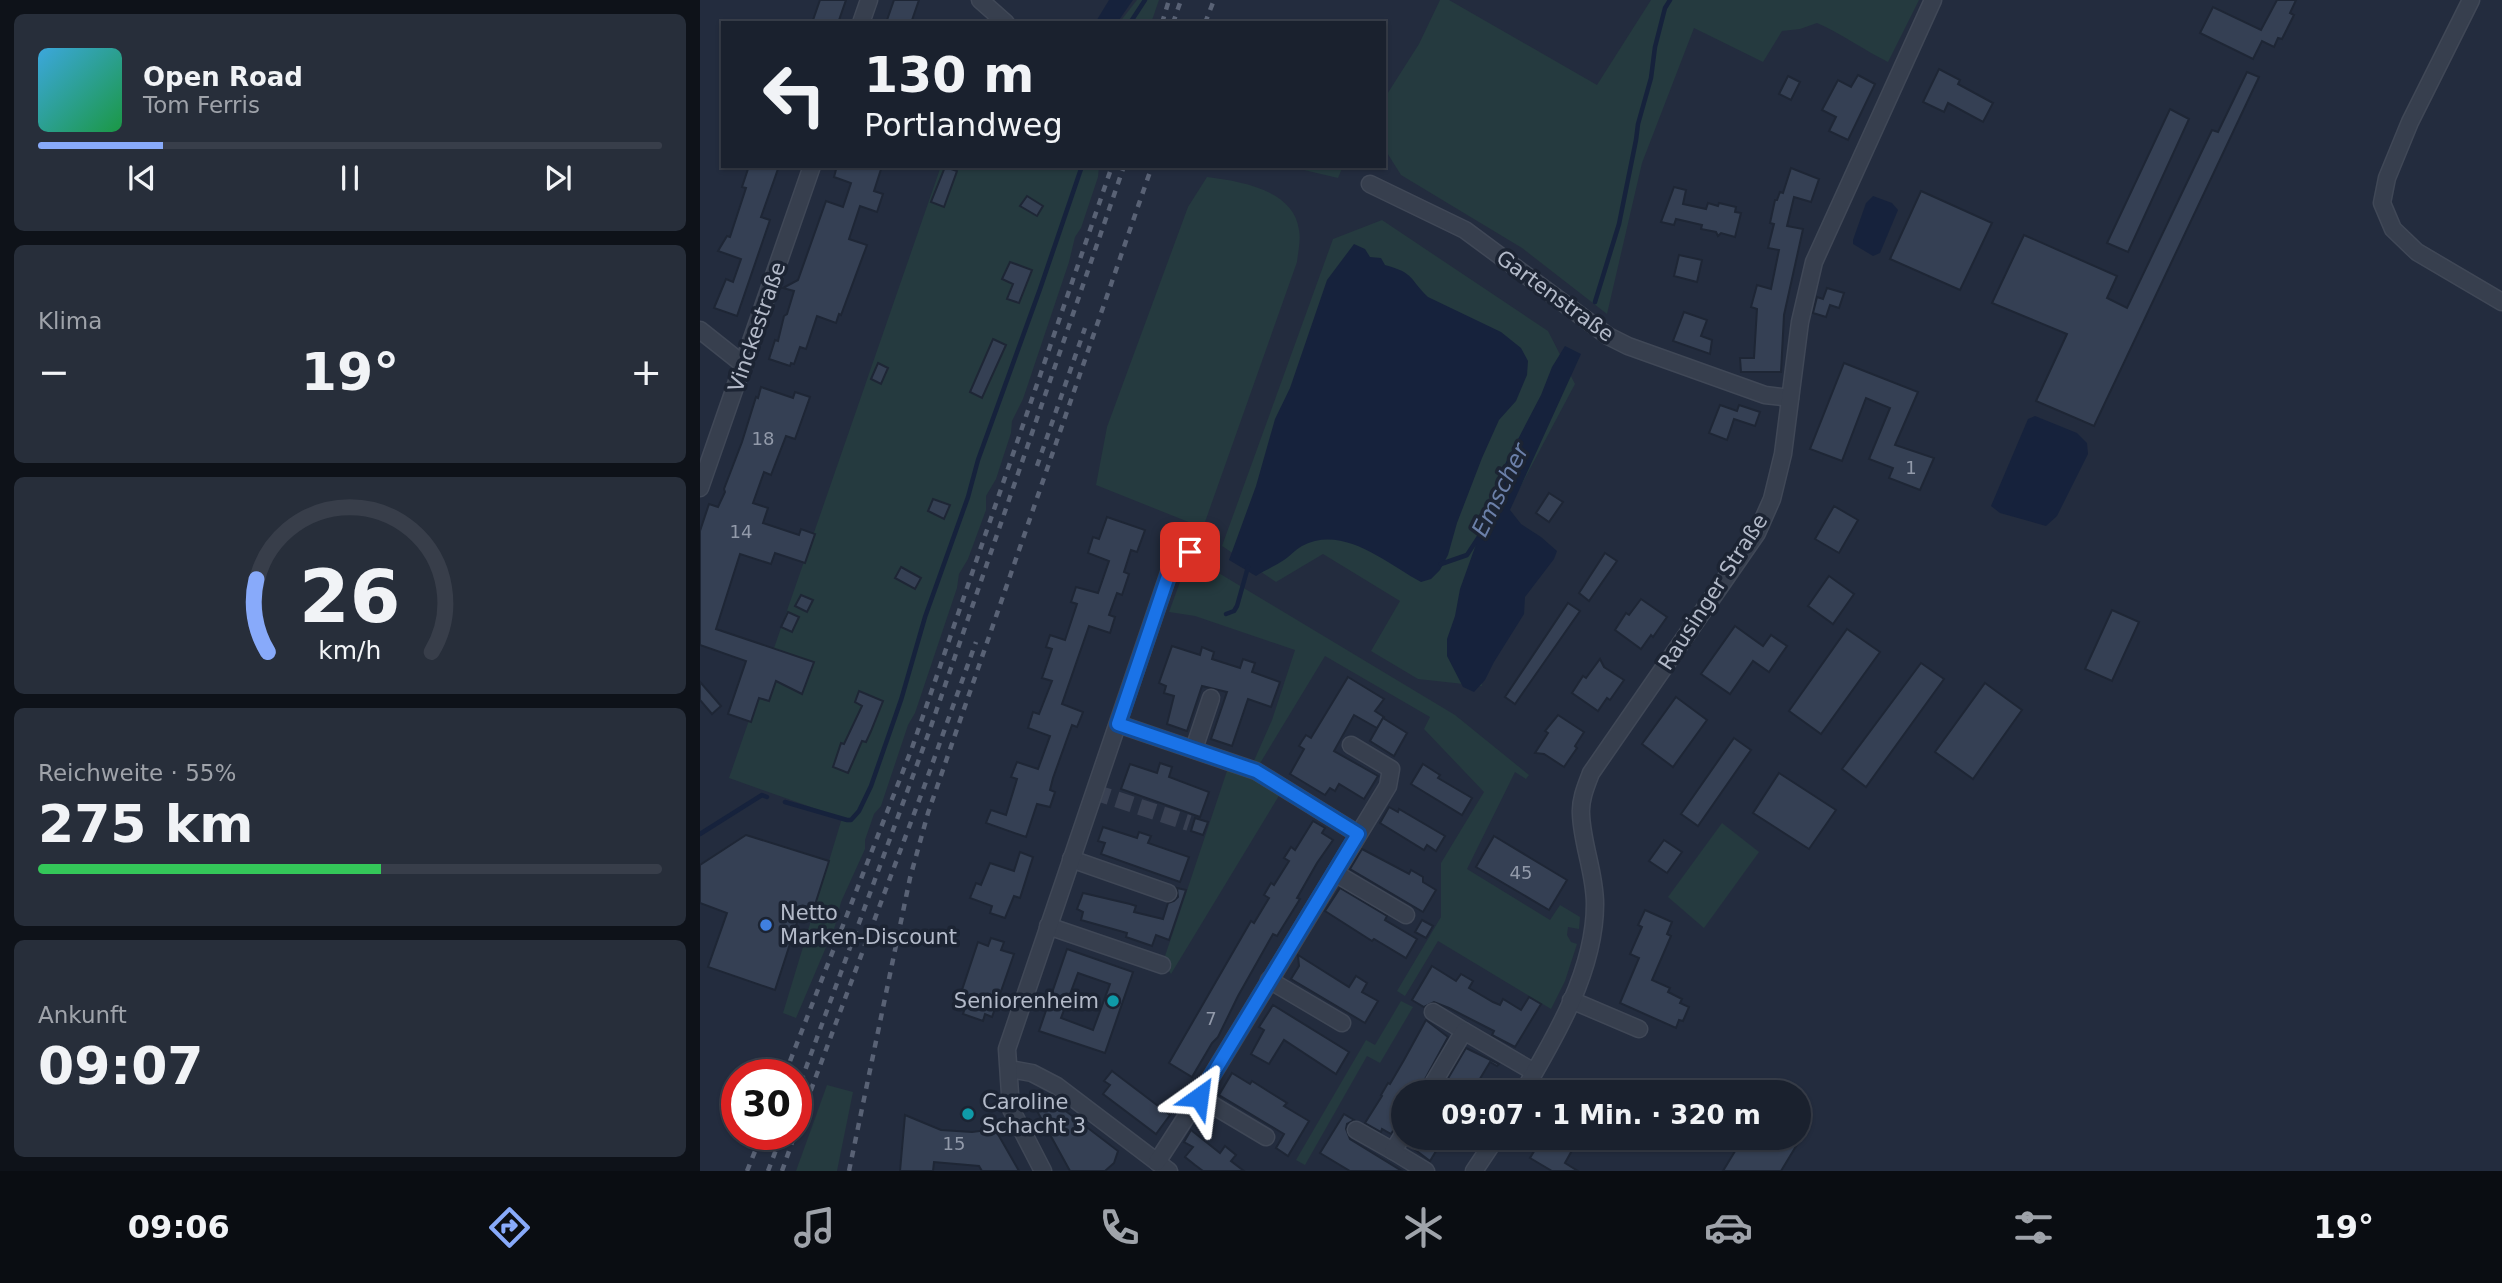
<!DOCTYPE html>
<html lang="de">
<meta charset="utf-8">
<style>
:root{--surface:#1a212e;--page:#272e3a;--text:#f1f3f6;--muted:#9fa3aa;--line:#383e4a;--accent:#88aafa}
body{margin:0;font-family:"DejaVu Sans",sans-serif;background:var(--page);color:var(--text);height:100vh;display:flex;flex-direction:column;font-size:26px;white-space:nowrap}
*{box-sizing:border-box;margin:0}
p{font-size:23px;color:var(--muted)}
.icon{flex:none;width:38px;height:38px;fill:none;stroke:currentColor;stroke-width:2;stroke-linecap:round;stroke-linejoin:round}
.map{position:relative;flex:1;overflow:hidden}
.side{display:flex;flex-direction:column;gap:14px;padding:14px;background:#0e1219;width:700px}
.side>*{flex:none}
.hud{position:absolute;left:21px;top:21px;width:665px;height:147px;border-radius:0px;box-shadow:0 2px 5px #0004,0 0 0 2px var(--line);background:#1a212e;color:var(--text);overflow:hidden}
.speed{position:absolute;left:21px;top:1059px;display:flex;gap:14px;font-size:35px;font-weight:700;text-align:center}
.speed>*{display:grid;place-content:center;width:91px;height:91px;border-radius:50%;background:var(--surface);box-shadow:0 2px 5px #0004,0 0 0 2px var(--line);line-height:1}
.speed .limit{border:10px solid #d22;background:#fff;color:#111}
.pin{position:absolute;display:grid;place-items:center;width:60px;height:60px;color:#fff;margin:-30px;border-radius:14px;box-shadow:0 4px 10px #0006}
.me{position:absolute;width:77px;margin:-38px;rotate:31deg;stroke-linejoin:round;filter:drop-shadow(0 0 5px #0008)}
.turn{display:flex;align-items:center;gap:24px;height:147px;padding:0 28px;font-size:32px}
.turn .icon{width:91px;height:91px;stroke-width:2.5}
.turn b{display:block;font-size:49px;line-height:60px}
.big{font-size:52px;font-weight:800;line-height:1.1}
.side .widget{flex:1;display:flex;flex-direction:column;justify-content:center;gap:10px;min-width:0;padding:0 24px;border-radius:10px;background:var(--page)}
.side .dial{align-items:center;gap:0}
.dial svg{height:182px;overflow:visible;fill:none;stroke:var(--line);stroke-width:7;stroke-linecap:round;text-anchor:middle}
.dial text{fill:var(--text);stroke:none}
.song{display:flex;align-items:center;gap:21px}
.cover{width:84px;height:84px;border-radius:10px;background:linear-gradient(135deg,hsl(200 70% 55%),hsl(140 70% 35%))}
.played{height:7px;border-radius:4px;background:linear-gradient(90deg,var(--accent) 20%,var(--line) 20%)}
.keys{display:flex;justify-content:space-around;direction:ltr}
.heat{display:flex;justify-content:space-between;align-items:center;font-size:38px;direction:ltr}
.charge{height:10px;border-radius:5px;background:linear-gradient(90deg,#34c759 55%,var(--line) 0)}
.trip{position:absolute;left:691px;top:1080px;width:420px;height:70px;border-radius:35px;background:var(--surface);box-shadow:0 2px 5px #0004,0 0 0 2px var(--line);font-weight:800;line-height:70px;text-align:center}
.tab-bar{display:flex;height:112px;justify-content:space-around;align-items:center;background:#0a0d12;color:var(--muted)}
.tab-bar .icon{width:49px;height:49px}
.tab-bar .on{color:var(--accent)}
.tab-bar b{font-size:32px;color:var(--text)}
main{display:flex;flex:1;min-height:0}
.map>svg:first-child{display:block}
</style>
<main>
<section class="side">
<div class="widget">
<div class="song"><i class="cover"></i><div><b>Open Road</b><p>Tom Ferris</p></div></div>
<div class="played"></div>
<div class="keys"><svg class="icon" aria-label="previous" viewBox="0 0 24 24"><path d="M18 5L8 12l10 7zM5 5v14"/></svg><svg class="icon" aria-label="pause" viewBox="0 0 24 24"><path d="M8 5v14M16 5v14"/></svg><svg class="icon" aria-label="next" viewBox="0 0 24 24"><path d="M6 5l10 7-10 7zM19 5v14"/></svg></div>
</div>
<div class="widget"><p>Klima</p>
<div class="heat"><a>−</a><b class="big">19°</b><a>+</a></div>
</div>
<div class="widget dial"><svg viewBox="0 0 100 80">
<path d="M14 69A42 42 0 1 1 86 69"/>
<path d="M14 69A42 42 0 0 1 9 37" stroke="#88aafa"/>
<text x="50" y="56" font-size="32" font-weight="700">26</text>
<text x="50" y="72" font-size="11">km/h</text>
</svg></div>
<div class="widget"><p>Reichweite · 55%</p><b class="big">275 km</b><div class="charge"></div></div>
<div class="widget"><p>Ankunft</p><b class="big">09:07</b></div>
</section>
<div class="map">
<svg width="1802" height="1171" viewBox="0 0 1802 1171">
<rect width="100%" height="100%" fill="#232c3e"/>
<g fill="#253a3f">
<path d="M437,0H459L451,23H419Z"/>
<path d="M740,0H749L897,85L951,0H1219L1188,62C1164,50 1142,34 1117,23L1100,29L1082,31L1063,62L994,28L942,163L907,314L822,248L701,175L684,148V99L719,44Z"/>
<path d="M241,166H399L398,177L381,228L375,237L369,262L323,399L312,421L311,433L296,479L286,496V510L268,559L259,574L257,588L215,713L208,725L181,806L174,814L165,840V849L141,902L135,926L96,1018L83,1013L142,818L29,778Z"/>
<path d="M587,166H643L638,178Z"/>
<path d="M507,177C540,181 594,190 599,230C601,240 598,252 597,262L505,522L491,523L396,485L407,427L488,207Z"/>
<path d="M682,220L848,331L875,384L765,591L782,686L718,679L671,651L700,601L623,554L576,582L522,546L633,239Z"/>
<path d="M503,566H507L755,715L829,775L826,779L815,772L767,869L850,920L860,905L880,917L879,929L868,927L867,935L871,942L877,944L865,981L851,1009L738,941L705,996L697,991L741,917V863L784,792L724,729L730,717L625,656L559,765L553,763L572,720L595,650L495,616L469,612L484,571L499,577Z"/>
<path d="M528,768L546,774L580,794L471,974L463,962Z"/>
<path d="M1022,823L1059,852L1004,928L968,897Z"/>
<path d="M701,1001L713,1007L680,1063L667,1056L605,1165L596,1160L666,1040L675,1045Z"/>
<path d="M127,1085L153,1092L137,1171H96Z"/>
</g>
<g fill="#16223c">
<path d="M409,0H433L417,23H395Z"/>
<path d="M1173,196L1192,203L1198,210L1180,253L1173,256L1153,244V240L1166,203Z"/>
<path d="M654,244L665,249L670,257L681,258L685,265C715,273 709,279 728,297L801,332L821,348L828,361L827,375L816,401L799,420L782,458L757,523L748,555L740,570L731,579L721,582C686,563 643,524 602,546C595,550 590,556 584,560C575,566 565,570 556,576L529,560L556,486L575,419L590,388L627,280Z"/>
<path d="M865,346L881,354L810,510L821,524L841,537L857,551L854,559L825,597L824,614L794,662L785,680L774,692L763,687L747,656V639L755,616L760,589L804,466L841,395L852,367Z"/>
<path d="M1335,416L1377,433L1387,443L1388,454L1357,516L1346,526L1300,513L1291,506L1328,419Z"/>
</g>
<g fill="none" stroke-linecap="round" stroke-linejoin="round">
<g stroke="#16223c" stroke-width="4.5">
<path d="M430,23L445,0"/>
<path d="M895,302L919,224L936,140L938,124L951,78L955,47L965,8L970,0"/>
<path d="M741,564L767,555L782,532"/>
<path d="M526,614L534,611L537,606L548,567"/>
<path d="M85,802L147,820H151L159,811L171,786L201,700L225,617L268,497L278,460L340,289L382,166"/>
<path d="M0,834L62,795L67,797"/>
</g>
</g>
<g fill="#354054" stroke="#1e2635" stroke-width="2" fill-rule="evenodd">
<path d="M120,0H146L138,23H112Z"/>
<path d="M194,0H219L211,23H186Z"/>
<path d="M1577,0H1596L1590,13L1594,15L1582,39L1578,38L1574,47L1562,41L1553,59L1500,33L1513,7L1561,30Z"/>
<path d="M1239,69L1260,80L1258,84L1293,103L1283,122L1248,103L1244,112L1223,102Z"/>
<path d="M1547,72L1559,77L1394,426L1336,401L1367,334L1292,303L1324,235L1417,276L1407,298L1427,308L1512,130L1518,132Z"/>
<path d="M1158,75L1175,84L1148,140L1129,131L1136,117L1122,110L1138,80L1151,87Z"/>
<path d="M1088,76L1100,82L1091,100L1079,94Z"/>
<path d="M1470,109L1489,119L1428,252L1407,243Z"/>
<path d="M49,166H79L61,217L70,220L37,316L14,308L26,279L33,282L41,259L18,251L27,236L30,237L46,188L42,187Z"/>
<path d="M137,166H182L174,191L183,194L177,212L160,206L149,239L167,245L141,315L139,314L136,323L117,316L106,349L100,347L94,364L91,363L90,366L69,359L75,340L78,341L84,316L87,314L94,291L83,288L98,280L126,201L143,207L151,183L134,177Z"/>
<path d="M245,167L257,171L244,207L231,202Z"/>
<path d="M1091,168L1119,179L1111,202L1094,197L1087,226L1103,229L1084,315L1081,372H1041L1040,358H1054L1057,309L1051,307L1057,285L1071,289L1079,250L1068,248L1074,224L1070,223L1075,200H1077L1080,192L1083,193Z"/>
<path d="M974,187L986,190L983,204L1006,209L1008,203L1018,206L1019,203L1036,207L1035,212L1041,213L1035,237L1021,233L1018,236L1016,232L1001,229L1002,225L976,219L974,225L961,222Z"/>
<path d="M1221,191L1292,223L1260,290L1190,259Z"/>
<path d="M327,196L343,206L337,216L320,206Z"/>
<path d="M979,255L1002,260L997,282L974,276Z"/>
<path d="M310,262L332,270L319,303L307,299L313,284L302,279Z"/>
<path d="M1127,288L1144,293L1139,308L1130,305L1126,317L1113,313L1117,297L1123,299Z"/>
<path d="M984,312L1007,320L1001,336L1012,340L1010,354L973,341Z"/>
<path d="M293,339L306,345L282,398L270,392Z"/>
<path d="M178,363L188,368L181,384L171,379Z"/>
<path d="M1144,363L1218,392L1195,445L1234,458L1220,490L1189,478L1193,468L1169,459L1190,408L1166,398L1142,461L1110,449Z"/>
<path d="M61,387L93,398L95,392L110,397L95,439L86,436L71,475L64,472L53,503L68,508L63,523L99,535L101,529L115,534L105,563L75,553L71,564L40,554L16,629L114,662L102,694L76,681L69,701L59,698L51,722L28,714L46,661L0,645V531L9,504L18,507L25,492L24,489L42,442L56,397L58,398Z"/>
<path d="M1020,405L1037,411L1039,405L1060,412L1055,426L1034,419L1027,440L1009,433Z"/>
<path d="M849,493L863,502L849,522L836,513Z"/>
<path d="M233,499L250,505L244,519L228,511Z"/>
<path d="M1134,506L1158,520L1139,553L1115,539Z"/>
<path d="M407,517L445,530L437,552L431,550L424,572L429,574L422,595L417,593L409,615L415,617L410,633L389,626L362,704L383,712L377,727L372,725L353,778L350,790L355,792L350,807L337,804L326,837L286,823L291,810L306,815L317,779L311,777L317,762L338,769L350,736L328,728L333,712L339,714L352,681L342,678L352,649L346,647L350,635L365,640L377,604L371,602L376,587L398,593L409,561L388,553L393,537L399,539Z"/>
<path d="M905,553L917,561L889,601L879,593Z"/>
<path d="M201,567L221,578L215,589L195,578Z"/>
<path d="M1129,576L1154,594L1133,624L1108,606Z"/>
<path d="M101,595L113,600L107,612L95,606Z"/>
<path d="M941,599L967,617L953,637L951,635L941,649L915,630L926,613L929,615Z"/>
<path d="M868,603L880,611L815,704L805,697Z"/>
<path d="M1412,610L1439,622L1412,681L1385,669Z"/>
<path d="M88,612L99,617L92,632L81,627Z"/>
<path d="M1035,626L1063,646L1071,635L1087,646L1069,672L1053,661L1030,694L1001,674Z"/>
<path d="M1147,629L1180,652L1121,734L1089,711Z"/>
<path d="M472,646L500,655L502,647L514,652L512,659L540,668L543,659L555,663L552,672L580,682L571,707L548,699L532,746L511,739L527,692L502,686L487,731L467,724L474,696L464,693L466,686L459,683Z"/>
<path d="M900,659L904,667L924,680L910,700L907,698L898,711L872,693L883,676L886,678Z"/>
<path d="M1221,663L1244,679L1166,787L1142,769Z"/>
<path d="M648,677L684,699L675,711L684,717L677,728L654,715L634,751L678,776L664,799L639,784L635,791L630,788L625,795L590,774L604,749L599,746L602,741L606,735L611,738Z"/>
<path d="M0,682L21,706L12,714L0,700Z"/>
<path d="M1285,683L1322,710L1273,779L1235,752Z"/>
<path d="M159,691L183,701L171,731L166,742L162,741L148,773L133,767L141,743L144,744L162,706L155,702Z"/>
<path d="M976,697L1007,720L973,767L942,744Z"/>
<path d="M858,715L884,732L875,746L877,748L864,767L844,754L835,753L848,733L845,731Z"/>
<path d="M683,718L707,733L694,756L670,741Z"/>
<path d="M1034,738L1051,750L998,826L981,814Z"/>
<path d="M460,763L472,767L469,777L509,792L500,817L421,789L430,764L457,773Z"/>
<path d="M723,764L740,775L738,778L772,798L762,815L711,784Z"/>
<path d="M1079,773L1136,810L1109,849L1053,813Z"/>
<path d="M689,807L698,812L699,809L745,836L736,851L727,845L724,850L680,823Z"/>
<path d="M495,818L508,822L503,835L491,831Z"/>
<path d="M613,821L625,828L622,833L633,840L617,863L597,898L600,899L577,936L573,934L538,996L518,1037L512,1043L492,1077L469,1063L551,921L554,923L569,898L564,895L571,883L574,885L589,861L584,858L591,847L595,850Z"/>
<path d="M403,827L437,838L439,832L451,836L448,843L489,857L480,882L401,854L405,843L398,841Z"/>
<path d="M46,835L129,861L112,914L101,910L75,990L8,967L27,913L0,903V865Z"/>
<path d="M794,836L867,880L849,910L776,867Z"/>
<path d="M964,840L982,852L967,873L949,861Z"/>
<path d="M662,849L709,874L711,870L723,877V882L736,890L723,912L650,869Z"/>
<path d="M320,852L333,857L320,898L314,896L305,918L290,913L292,906L270,898L276,883L281,885L290,863L314,871Z"/>
<path d="M477,888L486,890L469,940L456,935L452,946L426,937L427,933L381,920L383,912L377,909L383,893L430,904L436,906L434,912L463,919L468,903L474,901L478,897Z"/>
<path d="M640,888L687,916L685,920L717,939L706,958L674,939L672,941L625,911Z"/>
<path d="M945,910L972,922L967,934L971,936L952,980L970,988L968,992L982,999L980,1003L989,1007L983,1021L979,1020L976,1028L920,1003L939,958L930,954L942,927L938,925Z"/>
<path d="M722,920L733,926L726,938L715,932Z"/>
<path d="M291,938L304,942L301,950L314,954L292,1017L285,1014L283,1021L263,1014L265,1008L257,1005L278,942L288,946Z"/>
<path d="M367,949L433,972L405,1053L339,1031ZM378,973L410,984L393,1030L361,1018Z"/>
<path d="M598,955L649,987L656,976L667,983L662,992L678,1001L665,1023L591,979L599,966Z"/>
<path d="M732,966L756,981L761,974L773,981L769,988L793,1002L800,1005L803,999L821,1010L829,997L841,1004L815,1047L792,1035L794,1031L749,1008L734,1002L724,1007L712,1000Z"/>
<path d="M573,1005L649,1052L636,1074L584,1040L569,1064L551,1054L564,1030L559,1027Z"/>
<path d="M726,1020L748,1037L718,1092H704V1113L691,1134L682,1129L681,1132L665,1123L682,1096L681,1095L688,1083L690,1084L704,1060Z"/>
<path d="M766,1048L799,1064L797,1066L790,1062L772,1092H740Z"/>
<path d="M412,1071L470,1115L456,1134L403,1094L410,1085L404,1081Z"/>
<path d="M532,1073L550,1084L552,1081L587,1103L584,1106L609,1121L588,1156L576,1148L584,1134L519,1095Z"/>
<path d="M350,1099L418,1151L414,1163L405,1171H370L336,1109L341,1101Z"/>
<path d="M644,1114L654,1120L647,1124L646,1129L650,1139L702,1171H650L620,1153Z"/>
<path d="M205,1115L241,1130L272,1132L295,1129L319,1171H282L279,1166L234,1162L233,1171H200Z"/>
<path d="M491,1130L520,1153L525,1146L536,1155L531,1161L544,1171H503L495,1165L485,1157L493,1147L484,1142Z"/>
<path d="M713,1138H744L730,1161L709,1145Z"/>
<path d="M844,1138H879L865,1163L878,1171H852L830,1158L836,1148L835,1143L842,1141Z"/>
<path d="M1043,1138H1101L1081,1171H1023Z"/>
</g>
<g fill="none" stroke-linecap="round" stroke-linejoin="round">
<path stroke="#394153" stroke-width="16" stroke-dasharray="16 8" stroke-linecap="butt" d="M394,792L489,823"/>
<defs>
<g id="street">
<path d="M280,0L306,23"/>
<path d="M1771,0L1710,122L1687,178L1682,203L1693,229L1717,252L1802,302"/>
<path d="M161,23L169,0"/>
<path d="M670,184L765,230L908,336L928,346L1065,395L1090,398"/>
<path d="M0,330L44,365"/>
<path d="M0,488L112,166"/>
<path d="M418,724L556,771L658,834"/>
<path d="M494,749L511,698"/>
<path d="M371,859L468,893"/>
<path d="M635,873L706,915"/>
<path d="M348,926L462,965"/>
<path d="M569,980L642,1023"/>
<path d="M871,1000L939,1029"/>
<path d="M733,1012L764,1031"/>
<path d="M309,1069L332,1073L357,1086L469,1171"/>
<path d="M728,1092L764,1031L834,1072"/>
<path d="M823,1092C856,1036 895,970 895,904C895,873 882,844 881,814C880,800 886,786 891,773L1057,533L1072,499L1083,454L1100,322L1114,262L1233,0"/>
<path d="M499,1097L566,1137"/>
<path d="M656,1130L693,1151"/>
<path d="M704,1133L693,1151L726,1171"/>
<path d="M457,1162L499,1097L688,786L691,769L651,745"/>
<path d="M343,1171L311,1109L307,1049L474,558L490,552"/>
<path d="M774,1171L796,1138"/>
</g>
</defs>
<use href="#street" stroke="#404857" stroke-width="19"/>
<use href="#street" stroke="#373f4e" stroke-width="16"/>
<g stroke="#596275" stroke-width="4.5" stroke-dasharray="7 7" stroke-linecap="butt">
<path d="M462,23L469,0"/>
<path d="M473,23L481,0"/>
<path d="M505,23L514,0"/>
<path d="M337,466L385,328"/>
<path d="M85,1074L212,748L412,166"/>
<path d="M96,1095L229,732L424,166"/>
<path d="M96,1130L224,787L276,642"/>
<path d="M47,1171L62,1134"/>
<path d="M68,1171L82,1134"/>
<path d="M82,1171L95,1134"/>
<path d="M149,1171L210,878L228,813L452,166"/>
</g>
</g>
<g fill="none" stroke-linecap="round" stroke-linejoin="round">
<defs>
<path id="route" d="M490,552L474,558L418,724L556,771L658,834L499,1097"/>
</defs>
<use href="#route" stroke="#114b97" stroke-width="18"/>
<use href="#route" stroke="#1a73e8" stroke-width="12"/>
</g>
<circle fill="#3f7fe0" stroke="#1c2433" stroke-width="2.5" cx="66" cy="925" r="7"/>
<g fill="#0f9aa8" stroke="#1c2433" stroke-width="2.5">
<circle cx="413" cy="1001" r="7"/>
<circle cx="268" cy="1114" r="7"/>
</g>
<g text-anchor="middle" stroke-width="7" stroke-linejoin="round" paint-order="stroke">
<g font-size="18" fill="#929aaa">
<text x="63" y="445">18</text>
<text x="1211" y="474">1</text>
<text x="41" y="538">14</text>
<text x="821" y="879">45</text>
<text x="511" y="1025">7</text>
<text x="254" y="1150">15</text>
</g>
<g font-size="21" fill="#b3bac9" stroke="#1c2433">
<text transform="translate(855 296) rotate(36)" y="7">Gartenstraße</text>
<text transform="translate(57 327) rotate(-71)" y="7">Vinckestraße</text>
<text transform="translate(1013 592) rotate(-57)" y="7">Rausinger Straße</text>
</g>
<g font-size="21" fill="#b3bac9" stroke="#1c2433" text-anchor="start">
<text x="80" y="920">Netto<tspan x="80" dy="24">Marken-Discount</tspan></text>
<text x="399" y="1008" text-anchor="end">Seniorenheim</text>
<text x="282" y="1109">Caroline<tspan x="282" dy="24">Schacht 3</tspan></text>
</g>
<g font-size="23" font-style="italic" fill="#6c80a9" stroke="#1c2433">
<text transform="translate(800 490) rotate(-64)" y="8">Emscher</text>
</g>
</g>
</svg>
<div class="speed"><div class="limit">30</div></div>
<div class="pin" style="left:490px;top:552px;background:#d93025"><svg class="icon" aria-label="arrive" viewBox="0 0 24 24"><path d="M6 21V4h12l-3 4 3 4H6"/></svg></div>
<svg class="me" style="left:499px;top:1097px" viewBox="-20 -20 40 40"><path d="M0-17L14 15 0 8-14 15z" fill="#1a73e8" stroke="#fff" stroke-width="4"/></svg>
<div class="trip">09:07 · 1 Min. · 320 m</div>
<div class="hud">
<div class="turn"><svg class="icon" aria-label="left" viewBox="0 0 24 24"><path d="M17 20v-9H6M10 6l-5 5 5 5"/></svg><div><b>130 m</b>Portlandweg</div></div>
</div>
</div>
</main>
<nav class="tab-bar">
<b>09:06</b>
<svg class="icon on" aria-label="directions" viewBox="0 0 24 24"><path d="M12 3l9 9-9 9-9-9zM9 14v-3h6M13 9l2 2-2 2"/></svg>
<svg class="icon" aria-label="music" viewBox="0 0 24 24"><path d="M9 18V5l10-2v13"/><circle cx="6" cy="18" r="3"/><circle cx="16" cy="16" r="3"/></svg>
<svg class="icon" aria-label="phone" viewBox="0 0 24 24"><path d="M5 4h4l2 5-3 2q2 4 5 5l2-3 5 2v4C11 20 4 13 5 4z"/></svg>
<svg class="icon" aria-label="climate" viewBox="0 0 24 24"><path d="M12 3v18M4 7l16 10M4 17L20 7"/></svg>
<svg class="icon" aria-label="car" viewBox="0 0 24 24"><path d="M5 17H2v-5l4-1 3-4h7l3 4 3 1v5h-3M9 17h6M6 11h13"/><circle cx="7" cy="17" r="2"/><circle cx="17" cy="17" r="2"/></svg>
<svg class="icon" aria-label="filters" viewBox="0 0 24 24"><path d="M4 7h16M4 17h16"/><circle cx="9" cy="7" r="2"/><circle cx="15" cy="17" r="2"/></svg>
<b>19°</b>
</nav>
